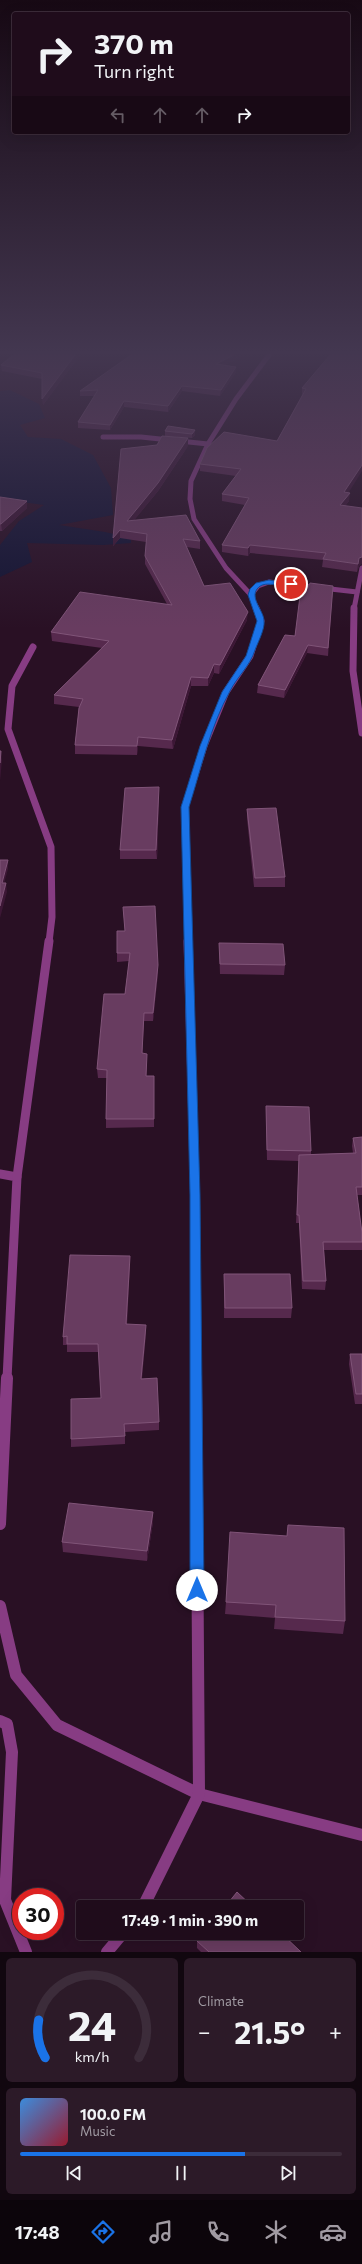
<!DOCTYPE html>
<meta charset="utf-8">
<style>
:root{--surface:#1f0c1b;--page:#2c1a28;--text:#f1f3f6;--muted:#a19ba3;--line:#3c2c3a;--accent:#1a73e8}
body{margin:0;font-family:Commissioner,sans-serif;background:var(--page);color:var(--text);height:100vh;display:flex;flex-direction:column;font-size:15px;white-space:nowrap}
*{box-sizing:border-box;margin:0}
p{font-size:13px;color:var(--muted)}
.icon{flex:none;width:22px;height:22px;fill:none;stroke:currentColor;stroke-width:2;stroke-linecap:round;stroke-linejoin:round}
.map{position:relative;height:1952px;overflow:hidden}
.panel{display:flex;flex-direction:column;gap:6px;padding:6px;background:#11070f;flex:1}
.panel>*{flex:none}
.top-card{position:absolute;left:12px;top:12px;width:338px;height:122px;border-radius:4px;box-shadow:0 4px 16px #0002,0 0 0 1px var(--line);background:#1f0c1b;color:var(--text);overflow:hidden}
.speed{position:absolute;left:12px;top:1888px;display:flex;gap:8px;font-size:20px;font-weight:700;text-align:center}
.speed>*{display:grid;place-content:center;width:52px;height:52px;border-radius:50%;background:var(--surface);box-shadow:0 4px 16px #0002,0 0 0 1px var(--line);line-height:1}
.speed .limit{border:6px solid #d22;background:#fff;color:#111}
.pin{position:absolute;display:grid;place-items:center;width:34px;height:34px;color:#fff;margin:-17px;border:2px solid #fff;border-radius:50%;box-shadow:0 1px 4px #0007}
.me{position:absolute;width:44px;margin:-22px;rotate:0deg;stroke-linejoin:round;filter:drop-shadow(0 0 3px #0008)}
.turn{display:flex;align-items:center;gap:14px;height:84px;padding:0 16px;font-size:18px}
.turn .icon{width:52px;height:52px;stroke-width:2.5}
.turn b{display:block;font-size:28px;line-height:34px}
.lanes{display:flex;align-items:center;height:38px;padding:0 16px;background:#0003;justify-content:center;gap:20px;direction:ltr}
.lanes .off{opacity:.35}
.big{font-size:30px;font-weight:700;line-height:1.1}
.panel .tile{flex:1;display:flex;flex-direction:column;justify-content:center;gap:6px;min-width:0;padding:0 14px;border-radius:6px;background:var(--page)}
.panel .dial{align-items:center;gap:0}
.dial svg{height:104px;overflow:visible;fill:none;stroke:var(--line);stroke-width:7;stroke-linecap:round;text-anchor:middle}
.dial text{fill:var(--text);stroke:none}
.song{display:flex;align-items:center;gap:12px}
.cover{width:48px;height:48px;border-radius:6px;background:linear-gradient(135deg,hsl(210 70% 55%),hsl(350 70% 35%))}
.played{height:4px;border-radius:2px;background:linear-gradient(90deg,var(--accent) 70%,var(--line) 70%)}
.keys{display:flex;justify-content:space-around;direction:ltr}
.heat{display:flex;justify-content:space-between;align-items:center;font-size:22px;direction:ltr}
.panel .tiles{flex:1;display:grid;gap:6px;grid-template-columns:1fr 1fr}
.tile:last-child{grid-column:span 2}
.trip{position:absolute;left:76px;top:1900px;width:228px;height:40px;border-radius:4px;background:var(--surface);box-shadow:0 4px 16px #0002,0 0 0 1px var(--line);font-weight:700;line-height:40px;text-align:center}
.dock{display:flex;height:64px;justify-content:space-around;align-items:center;background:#0c050b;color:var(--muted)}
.dock .icon{width:28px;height:28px}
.dock .active{color:var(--accent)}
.dock b{font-size:18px;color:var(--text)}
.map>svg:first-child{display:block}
</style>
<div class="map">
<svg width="362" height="1952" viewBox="0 0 362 1952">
<rect width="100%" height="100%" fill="#291024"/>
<path fill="#131433" d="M10,390L39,404L45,418L20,425L28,437L61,439L93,455L111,488L113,515L59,525L105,532L131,538V543L103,545L27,543L32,562L0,577V545L19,521L44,505L0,499V391Z"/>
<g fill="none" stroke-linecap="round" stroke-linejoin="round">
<g stroke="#873c83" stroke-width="5">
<path d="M103,437H141L208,444"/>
<path d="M251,595L258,586L269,582L357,592"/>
<path d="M257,609L251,595L226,568L194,519L190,499L191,481L208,444L236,399L269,355"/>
<path d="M354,609L362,568"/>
</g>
<g stroke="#873c83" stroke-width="7">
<path d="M354,608L353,671L362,733"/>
<path d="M33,647L12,686L8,729L51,847L52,917L49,942"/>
<path d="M188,942L185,807L204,746L226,692L250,656L261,621L256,608"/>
</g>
<g stroke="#873c83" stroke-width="9">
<path d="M188,941L195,1195L196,1379"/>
<path d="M0,1174L17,1177L7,1379"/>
<path d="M17,1177L49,941"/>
</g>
<g stroke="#873c83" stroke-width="12">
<path d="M0,1524L7,1378"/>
<path d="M0,1606L16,1675L57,1725L199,1794L362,1835"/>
<path d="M0,1721L7,1724L12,1752L5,1900L26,1952"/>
<path d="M143,1907L199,1794L196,1378"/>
<path d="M107,1952L123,1933"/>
</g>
</g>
<g fill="#56294d">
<path d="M80,355L43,405L42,379L2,371L1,365Z"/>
<path d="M330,355L349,501L345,506L359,566L357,572L322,567L323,560L250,553L248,556L222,552V545L245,505L222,501V494L236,476L200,471V464L277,441L302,395V388Z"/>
<path d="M241,357L225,365L236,372L220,396L182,391L168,412L124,407L110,430L78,428V422L95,396H80V391Z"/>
<path d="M195,430V435L192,438L165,436V431Z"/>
<path d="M188,446L158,491L134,520L200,541V549L187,547L204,586L247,620L219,674L214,673L208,686H191L173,749L138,746L137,755L75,754V745L79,707L54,704V695L102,648L52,641L51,632L167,604L145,564V556L146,542L120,538L113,546V538Z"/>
<path d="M0,497L27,508L2,531H0Z"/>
<path d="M333,586L328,656L307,653L284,698L257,693L258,685L295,636L304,596Z"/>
<path d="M159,796L157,859H120V850Z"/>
<path d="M247,809L285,877V887H254L247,818Z"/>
<path d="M123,907L158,973L153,1021H144L142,1053L147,1062L146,1076H154V1127L106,1128V1119L107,1078H98L97,1069L125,994L129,961L117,962V931H125Z"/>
<path d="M219,943L285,965L284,975L220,974Z"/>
<path d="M266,1106L311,1151V1154L353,1153L352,1146L353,1138L362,1137V1195H357L362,1233V1250H324L326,1281L325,1290L302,1289L299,1223H296L299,1161L267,1160L266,1116Z"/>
<path d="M130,1264L127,1324L146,1333L142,1378L159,1422V1430L125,1432V1444L71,1447V1439L101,1398L98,1352H67V1345H63V1337Z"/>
<path d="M224,1274L292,1308L291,1318H224Z"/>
<path d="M350,1354H362V1404H355L349,1364Z"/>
<path d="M153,1512V1522L147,1561L63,1552L62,1542Z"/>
<path d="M288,1525L345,1621L343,1634L274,1629L275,1618L225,1614L226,1602L287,1536Z"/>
<path d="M197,1941L301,1952H201L197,1948Z"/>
</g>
<g fill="#3c1735">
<path d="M75,355H80L43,405L42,399Z"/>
<path d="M234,355H241V357L216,369V364Z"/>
<path d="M236,367V372L220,396L221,390Z"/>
<path d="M182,386V391L168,412V406Z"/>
<path d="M124,401V407L110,430V425Z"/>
<path d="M195,430V435L192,438V434Z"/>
<path d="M188,438V446L158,491L127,529V521Z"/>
<path d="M362,465V471L344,500V492Z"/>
<path d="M350,493L349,501L340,512V505Z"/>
<path d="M27,501V508L2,531L1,524Z"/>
<path d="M120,530V538L113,546V538Z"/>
<path d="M250,545V553L248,556V548Z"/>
<path d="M362,557V564L359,566L357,572L358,564L359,558Z"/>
<path d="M248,612L247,620L219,674L220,665Z"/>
<path d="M308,645L307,653L284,698L285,690Z"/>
<path d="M214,664V673L208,686V678Z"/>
<path d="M191,677V686L173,749L172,740Z"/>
<path d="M138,737V746L137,755V746Z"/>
<path d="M1,751L2,760L0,781V763Z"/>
<path d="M159,787V796L157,859L156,850Z"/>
<path d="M8,860V869L2,891V883Z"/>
<path d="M6,883L7,892L0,918V906Z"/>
<path d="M158,965V973L153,1021V1013Z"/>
<path d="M144,1013V1021L142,1062V1053Z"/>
<path d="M147,1054V1062L146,1085V1076Z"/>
<path d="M130,1256V1264L126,1332V1324Z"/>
<path d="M146,1325V1333L141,1387V1379Z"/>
<path d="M153,1512V1522L147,1561V1551Z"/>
</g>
<g fill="#683c60" stroke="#805478">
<path d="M13,355H75L42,399V373L1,365Z"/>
<path d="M131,355H234L216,364L236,367L221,390L182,386L168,406L124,401L110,425L78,422L98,390L80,391Z"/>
<path d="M330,355H362V465L344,492L350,493L340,505L362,508V557L359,558L358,564L323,559L326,553L250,545L248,548L222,545L249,498L222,494L241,469L200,464L207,448L224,432L277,441L306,389L302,388Z"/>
<path d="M168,426L195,430L192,434L165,431Z"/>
<path d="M162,436L188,438L158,483L127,521L186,515L200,541L183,539L204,586L230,583L248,612L220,665L214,664L208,678L191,677L172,740L138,737L137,746L75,745L79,708L83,699L54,695L109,641L51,632L80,592L172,605L145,556L147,534L120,530L113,538L121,449L157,445Z"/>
<path d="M0,497L27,501L1,524H0Z"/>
<path d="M310,583L333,586L328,648L308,645L285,690L258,685L285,635L295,636L300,596H304Z"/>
<path d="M0,751H1L0,763Z"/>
<path d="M159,787L156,850H120L125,788Z"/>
<path d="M276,808L285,877L255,878L247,809Z"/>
<path d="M0,860H8L2,883H6L0,906Z"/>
<path d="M155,906L158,965L153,1013H144L142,1053L147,1054L146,1076H154V1119H106L107,1070L97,1069L104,994H125L130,953H117V931H125L123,907Z"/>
<path d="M219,943L283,944L285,965L220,964Z"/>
<path d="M266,1106L309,1107L311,1151L267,1150Z"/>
<path d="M362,1137V1187H356L362,1233V1242H323L326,1281H303L299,1215H297L299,1155L356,1153L353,1138Z"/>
<path d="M70,1255L130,1256L126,1324L146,1325L141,1379L157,1378L159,1422L124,1424L125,1436L71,1439V1399L101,1398L98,1344H67V1336L63,1337Z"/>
<path d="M224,1274H290L292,1308H225Z"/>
<path d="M350,1354H362V1394H356Z"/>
<path d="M69,1503L153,1512L147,1551L62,1542Z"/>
<path d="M288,1525L344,1528L345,1621L275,1617L276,1605L226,1602L230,1532L287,1536Z"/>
<path d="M237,1892L253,1907H225Z"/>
<path d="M204,1933H281L301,1952H209L197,1941Z"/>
</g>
<linearGradient id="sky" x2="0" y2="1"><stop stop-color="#170914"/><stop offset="0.56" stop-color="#433750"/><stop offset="1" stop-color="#433750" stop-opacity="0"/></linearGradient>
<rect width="362" height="629" fill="url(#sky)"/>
<path fill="#1a73e8" stroke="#114b97" d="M269,580L294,584C285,592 266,577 257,589C250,599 264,611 264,621C265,629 258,642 255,650C250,666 237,677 230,691C210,727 201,769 189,807L200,1195L204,1590L202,1594L197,1596L192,1594L190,1590V1195L181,807L200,746L222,692L246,656L257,621L248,595L250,589L256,583Z"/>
</svg>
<div class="speed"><div class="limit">30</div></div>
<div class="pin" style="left:291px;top:584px;background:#d93025"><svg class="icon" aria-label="arrive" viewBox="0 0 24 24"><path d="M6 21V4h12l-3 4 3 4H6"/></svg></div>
<svg class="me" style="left:197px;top:1590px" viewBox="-20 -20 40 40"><circle r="19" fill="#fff"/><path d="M0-13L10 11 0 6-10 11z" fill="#1a73e8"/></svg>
<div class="trip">17:49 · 1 min · 390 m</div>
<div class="top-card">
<div class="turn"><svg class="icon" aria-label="right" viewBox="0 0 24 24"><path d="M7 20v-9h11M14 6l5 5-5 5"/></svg><div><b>370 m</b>Turn right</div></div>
<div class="lanes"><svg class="icon off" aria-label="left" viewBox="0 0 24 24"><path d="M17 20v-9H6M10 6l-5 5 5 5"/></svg><svg class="icon off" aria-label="ahead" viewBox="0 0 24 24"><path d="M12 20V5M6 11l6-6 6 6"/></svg><svg class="icon off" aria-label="ahead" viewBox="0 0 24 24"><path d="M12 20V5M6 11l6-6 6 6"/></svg><svg class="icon" aria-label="right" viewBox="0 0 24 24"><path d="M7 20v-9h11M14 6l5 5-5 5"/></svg></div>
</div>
</div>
<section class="panel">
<div class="tiles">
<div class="tile dial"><svg viewBox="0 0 100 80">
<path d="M14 69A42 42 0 1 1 86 69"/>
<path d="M14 69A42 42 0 0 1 9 40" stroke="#1a73e8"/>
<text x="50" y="56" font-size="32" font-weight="700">24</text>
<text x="50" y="72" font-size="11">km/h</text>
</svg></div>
<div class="tile"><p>Climate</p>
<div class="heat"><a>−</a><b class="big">21.5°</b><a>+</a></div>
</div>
<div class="tile">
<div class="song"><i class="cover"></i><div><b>100.0 FM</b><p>Music</p></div></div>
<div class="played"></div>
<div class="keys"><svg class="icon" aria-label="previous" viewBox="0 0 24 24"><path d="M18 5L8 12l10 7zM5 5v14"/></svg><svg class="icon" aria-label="pause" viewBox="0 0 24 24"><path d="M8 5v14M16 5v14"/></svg><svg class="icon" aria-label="next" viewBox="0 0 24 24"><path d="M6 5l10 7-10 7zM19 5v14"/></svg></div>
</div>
</div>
</section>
<nav class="dock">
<b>17:48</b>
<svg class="icon active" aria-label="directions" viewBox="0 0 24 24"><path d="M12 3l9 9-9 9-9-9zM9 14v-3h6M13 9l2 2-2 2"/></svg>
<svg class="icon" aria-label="music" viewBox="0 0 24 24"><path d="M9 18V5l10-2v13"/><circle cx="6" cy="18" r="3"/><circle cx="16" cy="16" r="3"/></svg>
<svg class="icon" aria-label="phone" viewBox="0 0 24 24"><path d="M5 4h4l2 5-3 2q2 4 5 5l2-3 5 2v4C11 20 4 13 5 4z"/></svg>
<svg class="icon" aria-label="climate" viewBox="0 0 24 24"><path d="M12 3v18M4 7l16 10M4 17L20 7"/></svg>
<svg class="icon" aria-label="car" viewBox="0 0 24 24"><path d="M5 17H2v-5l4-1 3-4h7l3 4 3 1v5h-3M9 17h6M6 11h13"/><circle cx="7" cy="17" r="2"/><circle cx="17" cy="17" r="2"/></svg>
</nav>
